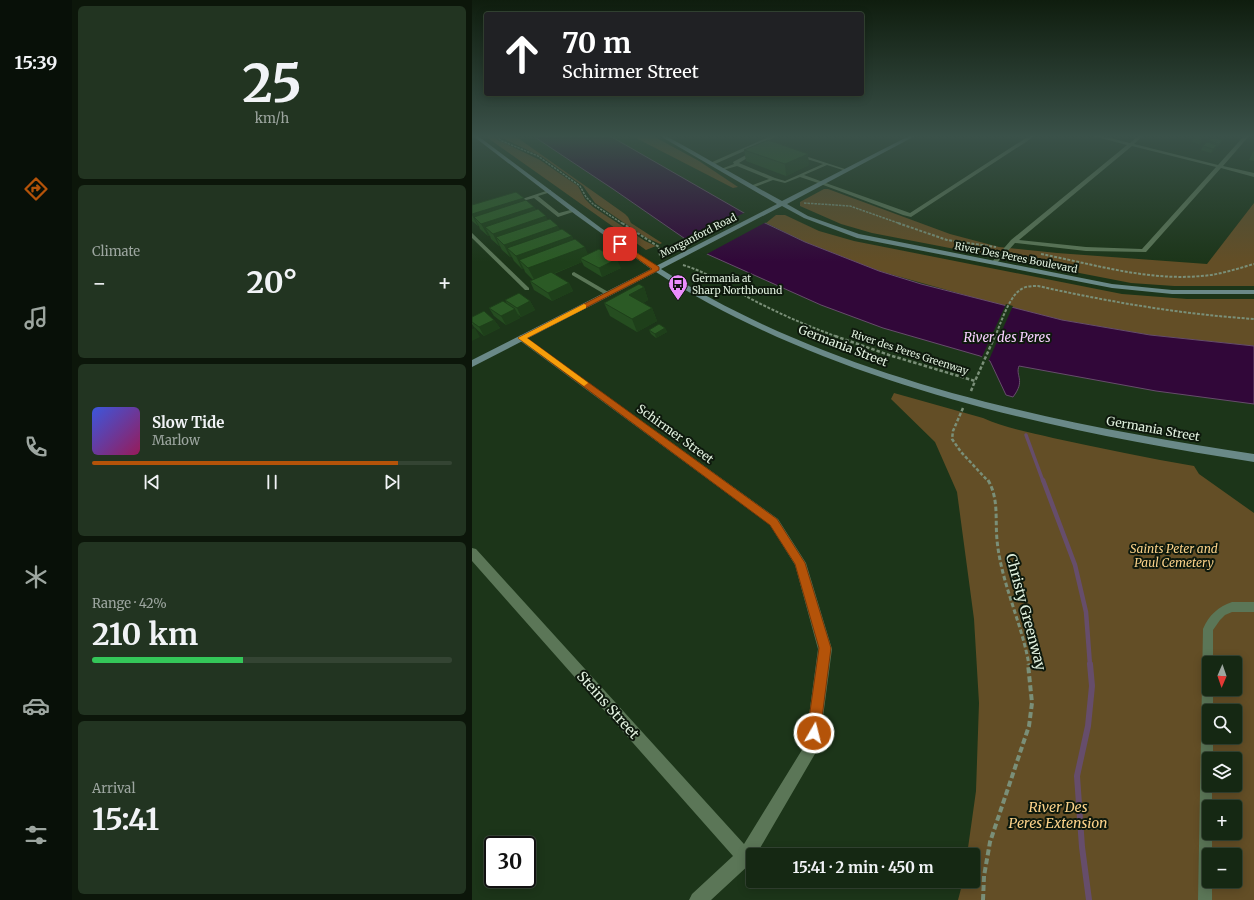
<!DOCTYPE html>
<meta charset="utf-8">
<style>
:root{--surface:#152813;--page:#223421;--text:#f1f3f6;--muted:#9da6a0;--line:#344433;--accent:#b45309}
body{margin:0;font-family:Merriweather,serif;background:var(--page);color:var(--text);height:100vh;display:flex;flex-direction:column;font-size:15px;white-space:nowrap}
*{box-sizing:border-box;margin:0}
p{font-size:13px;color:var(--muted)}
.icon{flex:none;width:22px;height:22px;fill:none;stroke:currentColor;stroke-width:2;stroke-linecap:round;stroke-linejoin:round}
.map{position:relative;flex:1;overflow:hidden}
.side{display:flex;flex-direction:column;gap:6px;padding:6px;background:#0c160a;width:400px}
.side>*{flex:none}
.top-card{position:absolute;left:12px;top:12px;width:380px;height:84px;border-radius:4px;box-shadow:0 2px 10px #0003,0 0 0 1px var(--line);background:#202124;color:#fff;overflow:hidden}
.needle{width:26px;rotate:182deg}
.buttons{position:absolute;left:730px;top:656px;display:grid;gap:8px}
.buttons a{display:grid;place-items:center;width:40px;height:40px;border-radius:4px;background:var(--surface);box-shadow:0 2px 10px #0003,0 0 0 1px var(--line);font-size:20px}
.speed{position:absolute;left:12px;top:836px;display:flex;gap:8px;font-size:20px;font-weight:700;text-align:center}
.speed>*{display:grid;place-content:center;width:52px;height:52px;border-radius:50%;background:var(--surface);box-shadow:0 2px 10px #0003,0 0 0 1px var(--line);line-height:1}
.speed .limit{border:2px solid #111;border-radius:6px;background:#fff;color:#111}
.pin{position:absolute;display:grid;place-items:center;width:34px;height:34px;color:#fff;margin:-17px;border-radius:8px;box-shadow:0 2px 6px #0006}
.me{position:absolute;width:44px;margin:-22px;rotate:8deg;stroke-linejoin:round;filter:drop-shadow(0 0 3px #0008)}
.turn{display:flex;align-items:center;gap:14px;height:84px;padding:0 12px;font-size:18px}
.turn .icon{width:52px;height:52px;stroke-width:2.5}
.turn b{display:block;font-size:28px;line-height:34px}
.big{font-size:30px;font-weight:700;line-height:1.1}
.side .widget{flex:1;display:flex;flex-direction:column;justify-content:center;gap:6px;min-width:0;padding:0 14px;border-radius:6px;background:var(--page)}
.side .dial{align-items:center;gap:0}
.dial b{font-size:52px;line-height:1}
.song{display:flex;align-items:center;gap:12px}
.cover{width:48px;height:48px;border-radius:6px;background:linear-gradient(135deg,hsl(230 70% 55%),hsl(330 70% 35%))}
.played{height:4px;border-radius:2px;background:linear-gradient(90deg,var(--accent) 85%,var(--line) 85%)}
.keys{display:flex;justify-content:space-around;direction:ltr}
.heat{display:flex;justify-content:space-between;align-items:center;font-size:22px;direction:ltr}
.charge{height:6px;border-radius:3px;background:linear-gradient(90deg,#34c759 42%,var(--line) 0)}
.trip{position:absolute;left:274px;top:848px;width:234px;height:40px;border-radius:4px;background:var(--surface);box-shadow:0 2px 10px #0003,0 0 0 1px var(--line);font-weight:700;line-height:40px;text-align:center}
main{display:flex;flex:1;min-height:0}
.menu{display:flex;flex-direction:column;width:72px;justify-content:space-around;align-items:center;background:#081008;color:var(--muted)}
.menu .icon{width:28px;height:28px}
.menu .current{color:var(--accent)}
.menu b{font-size:18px;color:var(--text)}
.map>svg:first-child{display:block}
</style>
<main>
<nav class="menu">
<b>15:39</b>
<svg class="icon current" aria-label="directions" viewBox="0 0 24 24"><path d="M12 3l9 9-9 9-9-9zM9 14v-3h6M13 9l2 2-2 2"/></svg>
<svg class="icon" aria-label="music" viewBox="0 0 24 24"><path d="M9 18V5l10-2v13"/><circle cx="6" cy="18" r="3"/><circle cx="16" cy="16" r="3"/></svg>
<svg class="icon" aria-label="phone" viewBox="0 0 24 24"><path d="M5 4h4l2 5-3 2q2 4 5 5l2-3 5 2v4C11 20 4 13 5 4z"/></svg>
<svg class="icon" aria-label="climate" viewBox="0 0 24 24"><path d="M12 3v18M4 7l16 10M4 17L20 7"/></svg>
<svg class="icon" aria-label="car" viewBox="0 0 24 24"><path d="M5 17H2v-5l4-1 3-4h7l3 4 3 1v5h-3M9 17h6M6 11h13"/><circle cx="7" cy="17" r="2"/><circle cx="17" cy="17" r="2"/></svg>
<svg class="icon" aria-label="filters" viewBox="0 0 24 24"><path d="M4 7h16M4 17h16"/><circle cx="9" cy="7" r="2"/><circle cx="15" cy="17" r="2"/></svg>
</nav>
<section class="side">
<div class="widget dial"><b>25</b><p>km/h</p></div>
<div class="widget"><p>Climate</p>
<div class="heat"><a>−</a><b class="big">20°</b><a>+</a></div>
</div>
<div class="widget">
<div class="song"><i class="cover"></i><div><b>Slow Tide</b><p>Marlow</p></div></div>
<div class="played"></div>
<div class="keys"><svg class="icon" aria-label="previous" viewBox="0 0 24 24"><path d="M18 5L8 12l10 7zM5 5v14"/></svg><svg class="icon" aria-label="pause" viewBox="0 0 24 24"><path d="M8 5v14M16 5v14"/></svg><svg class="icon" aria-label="next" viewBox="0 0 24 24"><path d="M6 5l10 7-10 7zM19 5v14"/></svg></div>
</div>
<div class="widget"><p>Range · 42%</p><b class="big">210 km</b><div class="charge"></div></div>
<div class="widget"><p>Arrival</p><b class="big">15:41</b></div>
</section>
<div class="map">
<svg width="782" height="900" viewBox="0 0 782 900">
<rect width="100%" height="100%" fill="#1c3519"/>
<g fill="#634e26" fill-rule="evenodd">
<path d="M13,136H22L26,140L68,160L106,186L113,199L121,207L173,241L184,246L174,250Z"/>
<path d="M26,136H43L153,214L156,217L159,223L190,243L188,244L173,237L123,203L111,186L70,157Z"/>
<path d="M160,136H181L227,161L266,187L261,188Z"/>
<path d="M352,189H356L478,234L527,247L585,253L735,264L782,203V286H702L659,283L400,233L369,224L328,206V202Z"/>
<path d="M304,215H313L347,231L382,241L650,294L715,299H782V346L678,335L590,320L525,304L407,271L333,242L294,223Z"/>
<path d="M422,393L511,418C532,428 558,432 581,438C628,448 675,458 722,466L727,474L782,513V900H486L491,881H501V855H495L504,791L507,703L502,619L485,492L463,442L419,399ZM737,663H763V689H737ZM737,711H763V737H737ZM737,759H763V785H737ZM737,807H763V833H737ZM737,855H763V881H737Z"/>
</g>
<path fill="#310739" stroke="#664d6b" d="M61,136H138L272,213L333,242L407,271L449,284L590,320L678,335L782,346V404L684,391L547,366C543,376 554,380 541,397L534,395L518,361L508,356L411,328L349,305L235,254L141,189Z"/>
<g fill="#1c3519">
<path d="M274,212L296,221L233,255L213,242Z"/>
<path d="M534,304L541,306L516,362L509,359Z"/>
</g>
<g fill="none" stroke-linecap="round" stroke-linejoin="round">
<path stroke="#664d6b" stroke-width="3.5" d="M554,435L571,481"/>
<path stroke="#664d6b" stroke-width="4.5" d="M571,480L603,565L614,612L618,665"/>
<path stroke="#664d6b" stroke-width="6" d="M617,900L610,847L605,776L616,726L620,686L618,664"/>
<g stroke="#7a8f78" stroke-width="1.5" stroke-dasharray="2.5 1" stroke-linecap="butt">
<path d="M24,136L30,141L66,156L108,186L114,197L121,204L151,224"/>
<path d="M332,203L378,206L429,224"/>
</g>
<g stroke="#7a8f78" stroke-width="2" stroke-dasharray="3 1.5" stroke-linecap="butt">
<path d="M150,223L187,247L188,256"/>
<path d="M426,223L475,240L524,247"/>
<path d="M569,254C621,264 675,281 729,276C747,275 764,269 782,264"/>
<path d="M211,265C241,274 265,293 293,306C317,318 341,328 366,337"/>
<path d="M523,337C528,325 537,297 548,290C553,286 560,286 566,286C638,302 708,314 782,319"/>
</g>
<g stroke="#7a8f78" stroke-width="2.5" stroke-dasharray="3.5 2" stroke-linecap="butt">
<path d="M363,336L417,355L503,381L523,336"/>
<path d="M499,391L503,381"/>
<path d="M491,408L481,431L480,439L489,452L516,481"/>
</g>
<path stroke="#7a8f78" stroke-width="3" stroke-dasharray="4.5 2.5" stroke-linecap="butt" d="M516,480C527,499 523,519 525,540C529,583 550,623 557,665"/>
<path stroke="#7a8f78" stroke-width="4" stroke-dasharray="6 3" stroke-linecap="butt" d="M511,900L512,876L518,842L557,726L560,703L556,664"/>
<g fill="#5b7657" fill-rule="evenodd">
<path d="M276,151L280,153V155L267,163L303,178L313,181L351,164L325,156V155L327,154L376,170L374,171L355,165L332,175L351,182V183L349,184L328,177L313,183L301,180L280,188L278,187V186L297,179L265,166L251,170L249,169L262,164L261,162L276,154L274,152Z"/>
<path d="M77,190H79V192L66,196L87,213L102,209H104V211L86,217L62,198L43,203L41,202Z"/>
<path d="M0,233L57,288V290H53L0,238Z"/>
<path d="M102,272L138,293L139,294L136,296L134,295L100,275V273Z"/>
<path d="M760,602H782V612H760L753,615L748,620L741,630V663H737V689H741V711H737V737H741V759H737V785H740V807H737V833H740V855H737V881H740V900H726L731,629C737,615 746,607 760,602Z"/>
</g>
<g fill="#5b7657" fill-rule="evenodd">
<path d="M299,136H306L243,164L238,163Z"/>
<path d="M557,136H563L439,217L431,215L346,183L351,182L438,213Z"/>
<path d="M621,136H630L658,143L666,136H671L662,144L746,165L772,136H777L751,166L782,173V177L749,168L674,252L614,251L543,243L524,264H520V262L539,240L655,145ZM660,146L744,167L670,249L614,247L547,240Z"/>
<path d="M50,335L306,519L334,563L360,649L347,747L284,855H281L279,863L239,900H217L220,894L261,856L0,561V548L4,549L272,844L333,745L346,649L323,565L298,525L47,340V336Z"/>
</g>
<path fill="#6a8988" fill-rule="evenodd" d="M1,136H6L129,228L184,266L305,204L188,136H194C233,157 271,180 310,201L437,136H443L315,204L336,216L387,234L640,284L700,290H782V294H700L640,288L385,238L332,218L310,206L189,269C362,379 582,424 782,454V462C581,431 356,383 184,272L0,367V360L179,269L104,215Z"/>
</g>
<g fill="#254d20">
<path d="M721,138H731L729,142L727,144L720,142Z"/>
<path d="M751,140L749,143L745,147H744V149L739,153L729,150L731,146L736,143L737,141Z"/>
<path d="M272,150L337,165L314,176L274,161Z"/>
<path d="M782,151V161L777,160L781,152Z"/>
<path d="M52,198L53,201L62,207L64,210L75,220L88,230L100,236L101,240L116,254L149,268L130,277L112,266L110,262L82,274L97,283L101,291L80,301L62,290L58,281L61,280L53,272L52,269H50L42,261L40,257H38L30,250L28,246H27L19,239L18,236H16L8,229L7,226H6L0,221V205Z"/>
<path d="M172,287L176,300L171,303L180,308L185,321L165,332L138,316L132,303Z"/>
<path d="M33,300L58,301L63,310L49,317L46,314L48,318L34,325L22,316L17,308L35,304Z"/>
<path d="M0,317L22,320L28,328L12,336L2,327L0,324Z"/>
<path d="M193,328L195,332L184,338L179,334L177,330Z"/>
</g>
<g fill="#1e3f1a">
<path d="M745,145L744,149L739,153L741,149Z"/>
<path d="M336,154L337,165L314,176L313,164Z"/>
<path d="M52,198L57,209L62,207L68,218L74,216L79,228L24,237L28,246H27L21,234L13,227L18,236H16L9,224L2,217L7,226H6L0,215V214Z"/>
<path d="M86,226L92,238L35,248L40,257H38L32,245Z"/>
<path d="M100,236L105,249L47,260L52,269H50L44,256Z"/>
<path d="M113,247L118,259L108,258L110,262L63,281L56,268Z"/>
<path d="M145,259L149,268L130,277L127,268Z"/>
<path d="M97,283L101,291L80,301L76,293Z"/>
<path d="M172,287L176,300L162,308L157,295Z"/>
<path d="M58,301L63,310L49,317L45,308Z"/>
<path d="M180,308L185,321L165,332L160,319Z"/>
<path d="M43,309L48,318L34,325L29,316Z"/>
<path d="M22,320L28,328L12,336L7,327Z"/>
<path d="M3,328L8,337L0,341V329Z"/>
<path d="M193,328L195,332L184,338L183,334Z"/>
</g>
<g fill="#2b5a25" stroke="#1e3f1a">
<path d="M723,137L731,138L729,140L721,138Z"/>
<path d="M741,138L751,140L747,144L737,141Z"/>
<path d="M296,140L336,154L313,164L272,150Z"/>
<path d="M735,142L745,145L741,149L731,146Z"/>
<path d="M44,192L52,198L0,214V205Z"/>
<path d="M54,200L62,207L9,224L2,217Z"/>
<path d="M66,209L74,216L21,234L13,227Z"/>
<path d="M78,219L86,226L32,245L24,237Z"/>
<path d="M90,229L100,236L44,256L35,248Z"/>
<path d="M103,239L113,247L56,268L47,260Z"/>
<path d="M127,249L145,259L127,268L108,258Z"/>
<path d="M79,272L97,283L76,293L58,281Z"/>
<path d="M167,284L172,287L157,295L180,308L160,319L132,303Z"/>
<path d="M47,293L58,301L45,308L33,300Z"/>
<path d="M31,301L43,309L29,316L17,308Z"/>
<path d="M12,311L22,320L7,327L0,322V317Z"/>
<path d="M187,324L193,328L183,334L177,330Z"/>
</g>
<linearGradient id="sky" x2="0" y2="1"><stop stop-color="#0f1d0e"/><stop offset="0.52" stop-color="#3a5149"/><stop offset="1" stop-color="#3a5149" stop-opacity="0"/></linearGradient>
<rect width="782" height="262" fill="url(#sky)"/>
<path fill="#b45309" stroke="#753606" d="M148,242L187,267V270L55,338L305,519L333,563L359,648L348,733L347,738L342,740L337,738L335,733L347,648L323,564L298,525L46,338L180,269L146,245V242Z"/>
<path fill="#f59e0b" d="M112,304L114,305V308L55,338L115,382L116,383L112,386L46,338Z"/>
<defs>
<symbol id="bus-pin" viewBox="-11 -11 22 30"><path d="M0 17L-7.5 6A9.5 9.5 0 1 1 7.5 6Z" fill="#eb8dfc" stroke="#0e190d"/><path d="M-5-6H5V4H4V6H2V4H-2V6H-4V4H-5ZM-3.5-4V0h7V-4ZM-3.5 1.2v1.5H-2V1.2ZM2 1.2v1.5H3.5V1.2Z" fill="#111"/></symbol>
</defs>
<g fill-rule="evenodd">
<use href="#bus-pin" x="195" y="273" width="22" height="30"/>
</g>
<g text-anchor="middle" stroke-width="4" stroke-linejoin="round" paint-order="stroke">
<g font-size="10" fill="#e1f1df" stroke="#0e190d">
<text transform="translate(226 235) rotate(-27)" y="4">Morganford Road</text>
<text transform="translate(544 257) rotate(11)" y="4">River Des Peres Boulevard</text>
<text transform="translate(438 352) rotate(18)" y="4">River des Peres Greenway</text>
</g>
<g font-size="10" fill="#e1f1df" stroke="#0e190d" text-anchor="start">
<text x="220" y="282">Germania at<tspan x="220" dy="12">Sharp Northbound</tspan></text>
</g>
<g font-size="12" fill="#e1f1df" stroke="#0e190d">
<text transform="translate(371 346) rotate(21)" y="4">Germania Street</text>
<text transform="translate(681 429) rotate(10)" y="4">Germania Street</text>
<text transform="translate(203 434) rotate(36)" y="4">Schirmer Street</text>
</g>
<g font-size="12" font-style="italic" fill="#fad189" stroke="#0e190d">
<text x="702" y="553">Saints Peter and<tspan x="702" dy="14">Paul Cemetery</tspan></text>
</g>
<g font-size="13" font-style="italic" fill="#f8d0ff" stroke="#0e190d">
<text x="535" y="342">River des Peres</text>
</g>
<g font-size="14" fill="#e1f1df" stroke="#0e190d">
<text transform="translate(554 612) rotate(75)" y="5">Christy Greenway</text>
<text transform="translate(136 705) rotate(48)" y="5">Steins Street</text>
</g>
<g font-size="14" font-style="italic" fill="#fad189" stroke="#0e190d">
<text x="586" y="812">River Des<tspan x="586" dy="16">Peres Extension</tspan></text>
</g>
</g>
</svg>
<div class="buttons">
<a><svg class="needle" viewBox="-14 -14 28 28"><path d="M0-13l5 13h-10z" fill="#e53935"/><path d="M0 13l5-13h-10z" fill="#9da6a0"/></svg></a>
<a><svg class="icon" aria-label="search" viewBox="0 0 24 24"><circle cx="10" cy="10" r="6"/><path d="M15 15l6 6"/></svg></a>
<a><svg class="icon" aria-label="layers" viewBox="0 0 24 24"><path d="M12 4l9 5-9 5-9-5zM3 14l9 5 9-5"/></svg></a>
<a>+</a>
<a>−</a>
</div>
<div class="speed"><div class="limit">30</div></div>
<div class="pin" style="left:148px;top:244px;background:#d93025"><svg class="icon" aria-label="arrive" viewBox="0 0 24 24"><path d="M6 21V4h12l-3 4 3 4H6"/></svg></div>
<svg class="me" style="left:342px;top:733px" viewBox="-20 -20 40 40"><circle r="17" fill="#b45309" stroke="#fff" stroke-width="3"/><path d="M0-11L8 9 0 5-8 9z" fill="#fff"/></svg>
<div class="trip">15:41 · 2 min · 450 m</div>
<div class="top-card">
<div class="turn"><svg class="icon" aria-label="ahead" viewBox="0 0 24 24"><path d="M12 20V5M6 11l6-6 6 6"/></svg><div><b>70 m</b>Schirmer Street</div></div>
</div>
</div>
</main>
